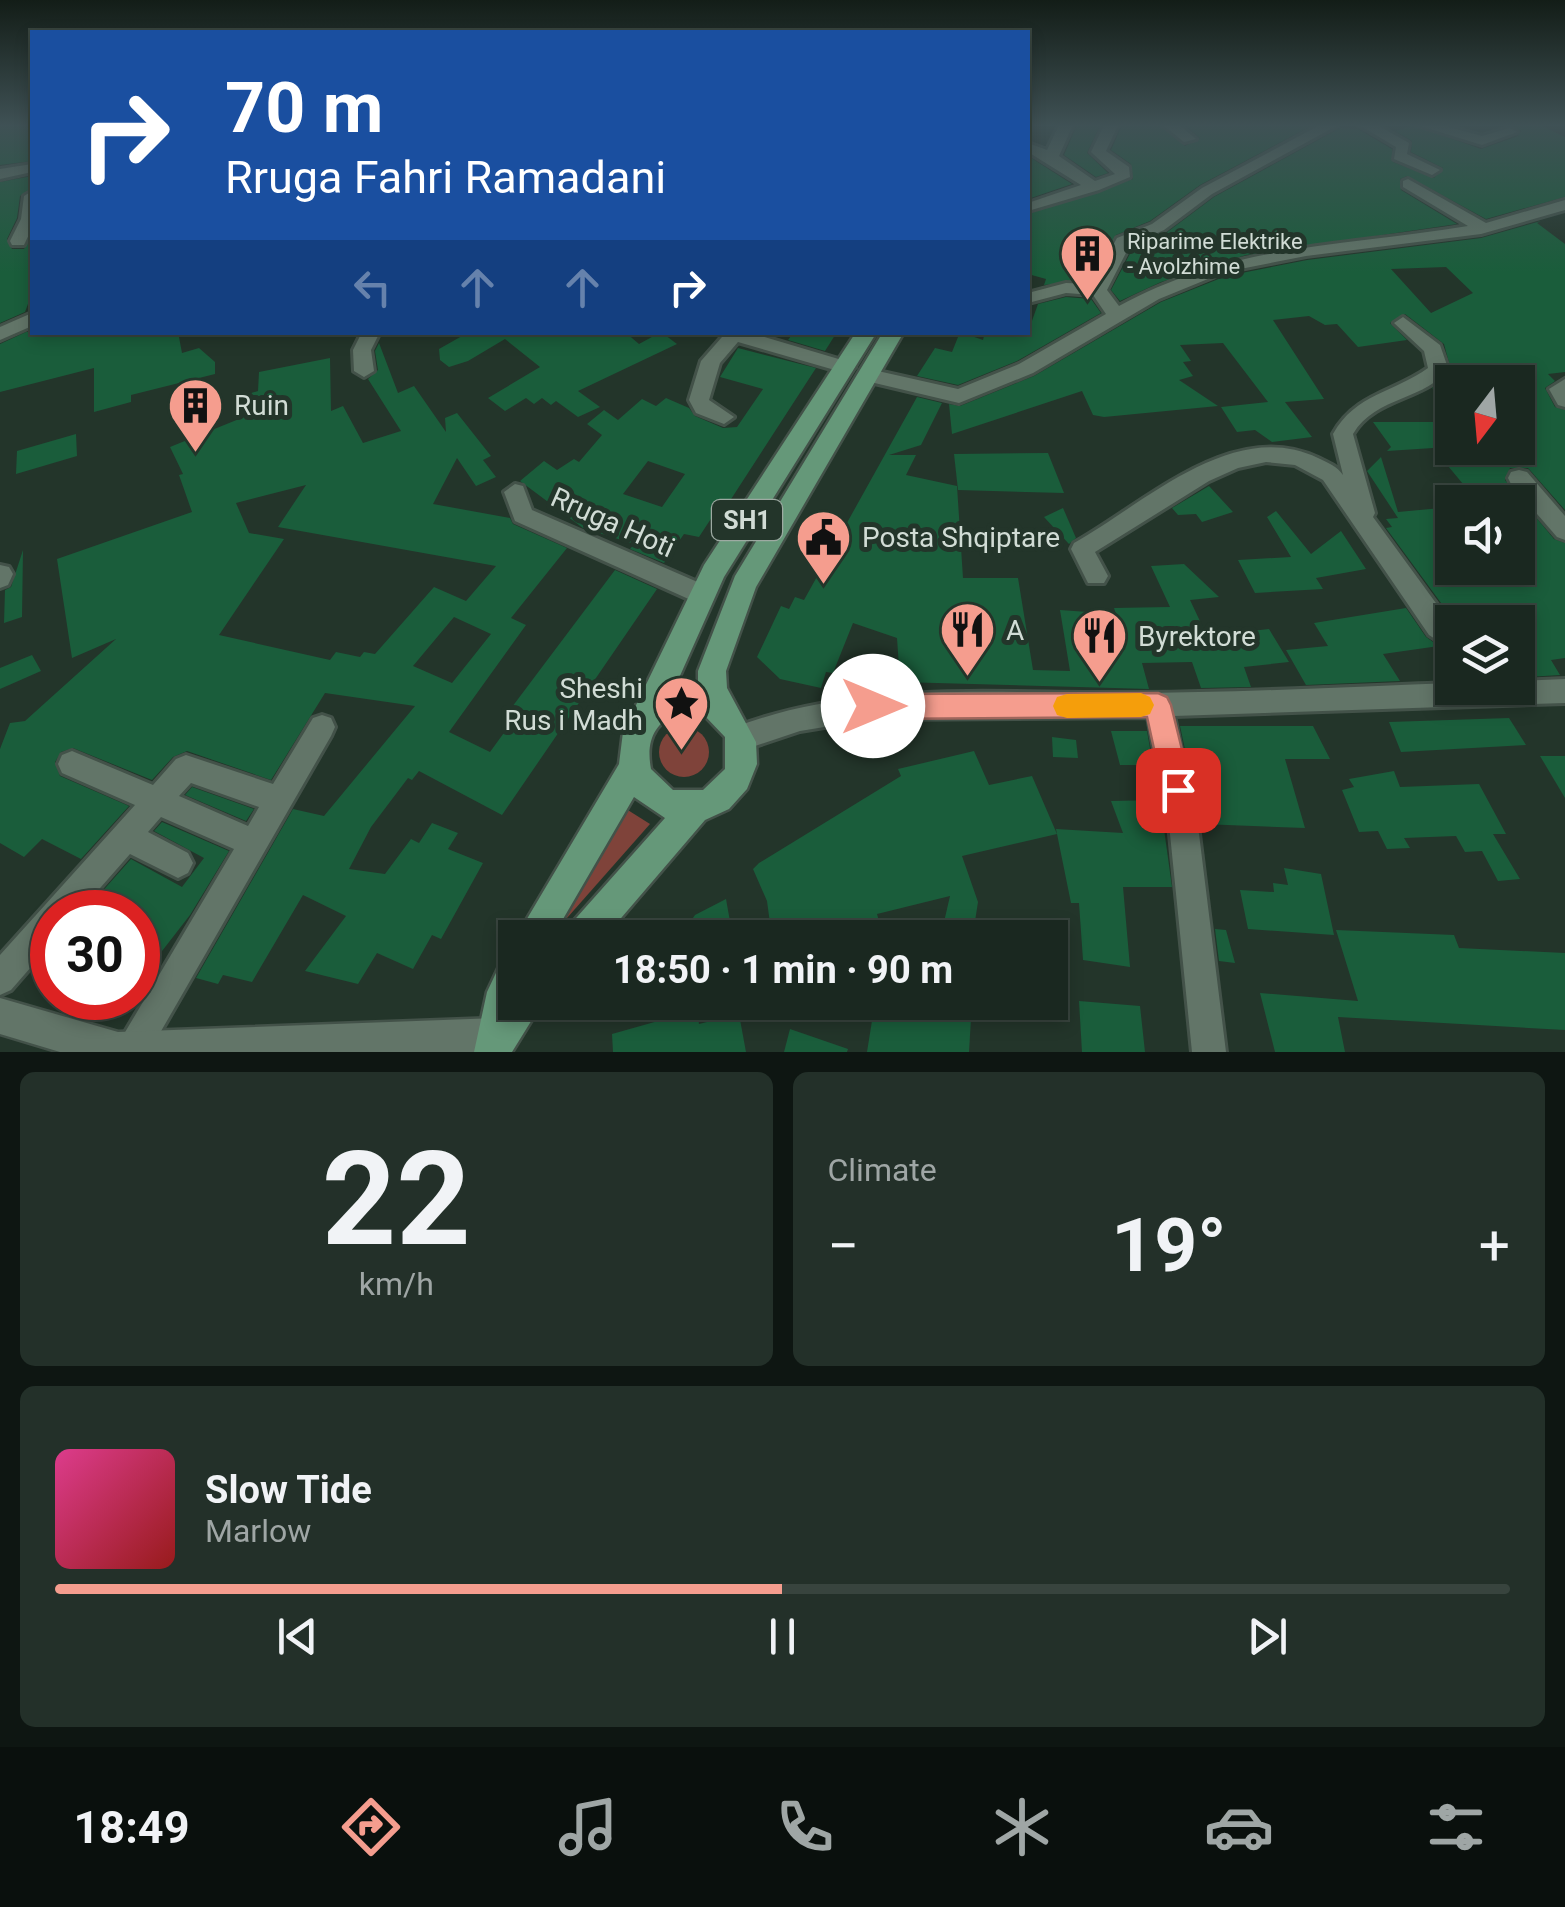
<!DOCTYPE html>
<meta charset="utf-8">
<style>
:root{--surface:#1a2820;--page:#233029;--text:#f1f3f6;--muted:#9fa6a5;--line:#38443e;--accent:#f59d8e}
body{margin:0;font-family:Roboto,sans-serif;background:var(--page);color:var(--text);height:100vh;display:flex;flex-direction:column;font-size:38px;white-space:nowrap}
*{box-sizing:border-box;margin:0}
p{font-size:32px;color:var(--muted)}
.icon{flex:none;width:55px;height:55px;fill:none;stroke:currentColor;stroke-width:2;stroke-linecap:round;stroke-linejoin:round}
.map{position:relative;height:1052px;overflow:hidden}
.side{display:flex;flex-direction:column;gap:20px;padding:20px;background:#0e1612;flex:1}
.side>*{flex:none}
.hud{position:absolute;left:30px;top:30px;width:1000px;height:305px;border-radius:0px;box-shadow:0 5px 15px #0003,0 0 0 2px var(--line);background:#1a4fa0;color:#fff;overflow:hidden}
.needle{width:65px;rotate:196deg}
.fabs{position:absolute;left:1435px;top:365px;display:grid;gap:20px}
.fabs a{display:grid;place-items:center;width:100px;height:100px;border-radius:0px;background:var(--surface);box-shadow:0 5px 15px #0003,0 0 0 2px var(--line);font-size:50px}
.speed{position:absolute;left:30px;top:890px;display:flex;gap:20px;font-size:50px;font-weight:700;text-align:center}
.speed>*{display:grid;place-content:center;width:130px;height:130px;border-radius:50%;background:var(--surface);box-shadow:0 5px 15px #0003,0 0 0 2px var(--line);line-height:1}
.speed .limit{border:15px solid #d22;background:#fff;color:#111}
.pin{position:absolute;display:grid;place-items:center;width:85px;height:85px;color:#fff;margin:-42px;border-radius:20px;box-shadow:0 5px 15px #0006}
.me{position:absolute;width:110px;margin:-55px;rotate:90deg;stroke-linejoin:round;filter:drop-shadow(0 0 8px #0008)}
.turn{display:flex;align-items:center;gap:35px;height:210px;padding:0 30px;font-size:45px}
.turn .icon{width:130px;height:130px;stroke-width:2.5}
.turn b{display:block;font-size:70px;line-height:85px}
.lanes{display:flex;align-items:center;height:95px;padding:0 30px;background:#0003;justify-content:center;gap:50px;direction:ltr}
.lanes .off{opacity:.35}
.big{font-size:75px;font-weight:700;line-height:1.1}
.side .card{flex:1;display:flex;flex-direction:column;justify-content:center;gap:15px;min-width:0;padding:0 35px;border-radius:15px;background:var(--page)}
.side .dial{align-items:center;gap:0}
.dial b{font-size:130px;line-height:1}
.song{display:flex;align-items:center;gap:30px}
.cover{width:120px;height:120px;border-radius:15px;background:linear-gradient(135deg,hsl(330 70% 55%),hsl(0 70% 35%))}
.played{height:10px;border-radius:5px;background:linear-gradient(90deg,var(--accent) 50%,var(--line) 50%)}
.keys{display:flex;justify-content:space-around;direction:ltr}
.heat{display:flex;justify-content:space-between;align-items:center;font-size:55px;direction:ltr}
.side .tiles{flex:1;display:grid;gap:20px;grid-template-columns:1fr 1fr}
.card:last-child{grid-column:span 2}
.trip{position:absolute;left:498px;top:920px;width:570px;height:100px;border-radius:0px;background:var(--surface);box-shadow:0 5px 15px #0003,0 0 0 2px var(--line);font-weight:700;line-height:100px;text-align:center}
.tabs{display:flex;height:160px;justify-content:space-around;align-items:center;background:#0a100d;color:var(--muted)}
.tabs .icon{width:70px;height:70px}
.tabs .active{color:var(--accent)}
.tabs b{font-size:45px;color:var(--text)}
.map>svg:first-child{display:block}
</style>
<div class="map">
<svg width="1565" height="1052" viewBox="0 0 1565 1052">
<rect width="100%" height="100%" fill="#23352a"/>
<g fill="#7f433a">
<circle cx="684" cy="752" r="25"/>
<path d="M623,807L650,824L552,935Z"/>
</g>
<g fill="#1a5d3b" fill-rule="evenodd">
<path d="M0,125H32V161L0,165Z"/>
<path d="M1077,125H1100L1087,153L1108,173L1096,177L1064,155Z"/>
<path d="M1122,125H1159L1185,146L1200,138L1185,125L1311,126L1200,185L1150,221L1116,235L1090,280L1044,285L1046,279L1028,274V214L1133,179L1131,164L1111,150Z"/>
<path d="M1413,125L1481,149L1518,136L1521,131L1513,125H1540L1565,137V197L1486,219L1407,176L1400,179L1401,190L1457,224L1246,255L1161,282L1120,301L1111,290L1133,248L1166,233L1214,197L1340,128L1358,129L1392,149L1393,162L1434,178L1443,168L1411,152L1412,141L1395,131Z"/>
<path d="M1028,156L1072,184L1028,199Z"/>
<path d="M32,176V187L20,196L17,218L7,239L12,249H24L32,236V293L25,312L0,323V182Z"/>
<path d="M1541,221L1537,223L1565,244V372L1548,374L1555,381L1545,388L1555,407L1565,410V510L1528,468H1510L1505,480L1554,539L1565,543V658L1551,660L1560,675L1528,677L1518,660V622H1455L1386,528L1392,527L1386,519L1398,518L1367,471L1381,457L1398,512L1452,507V568H1535L1518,547V502H1478L1433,448L1387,451L1391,447L1373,422H1452V448H1518V382L1452,379V406L1432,388L1451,370L1444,344L1405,314L1390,323L1407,340L1358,347L1337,324L1325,325L1309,316L1273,320L1324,399L1285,402L1312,437L1272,442L1255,430L1237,432L1221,407L1268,402L1223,343L1180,345L1191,361L1183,362L1193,376L1179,380L1218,406L1104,417L1093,415L1082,391L952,434L949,404L960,406L1034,376L1161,302L1226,276L1307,260L1481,238ZM1446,267L1473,293L1431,313L1391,269Z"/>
<path d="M1066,297L1091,299L1101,313L1017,361L958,385L917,376L935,348L952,352L960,332L983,340L985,332H1028L1038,304Z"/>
<path d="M26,332H178L182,353L199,348L215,362V374L131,395V402L94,412V368L0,392V344Z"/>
<path d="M469,332H625L639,344L661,332L677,344L578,391L600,407L578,417L556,401L551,405L542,398L534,404L526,398L505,411L488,398L540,367L505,339L468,361L449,367L440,360L439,349Z"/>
<path d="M794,332H837L825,351L788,340Z"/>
<path d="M379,343L398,393L414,386L446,432L445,418L457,413L491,456L483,460L496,477L476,486L457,458L433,504L510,518L513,524L567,548L511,618L526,625L449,732L490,752L517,715L509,711L615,570L657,589L502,815L419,771L412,780L408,778L371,827L349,869L385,874L411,839L419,843L432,823L458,833L448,849L483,863L441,939L432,935L413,969L377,953L358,984L305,971L346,916L303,895L252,982L223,975L218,984L196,978L293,809L324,816L415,706L325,693L271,780L187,751L173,757L152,780L73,748L61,752L55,762L60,776L129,806L81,859L42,839L24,857L0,843V749L10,723L25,721L116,639L72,658L57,559L192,512L179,475L183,474L170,447L239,419L235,398L258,391L259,372L330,358L331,411L343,406L363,443L401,431L368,379L378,370L375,351ZM306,485L278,527L496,566L466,601L434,587L375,654L364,652L360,657L336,652L330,660L219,635L284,539L249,533L236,503ZM454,617L491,634L452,683L413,666Z"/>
<path d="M738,348L816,368L724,510L718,508L699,537L684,534L664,563L630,549L634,544L583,528L520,481L544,461L557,470L574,459L579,462L602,435L587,424L604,410L618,420L642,399L656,406L666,398L689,408L695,416L723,428L737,427L763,389L720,377ZM648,461L685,474L662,507L623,494Z"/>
<path d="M917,397L942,403L921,445L889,455H916L906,475L957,486L963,578H1018L1033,670L1070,671L1060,610L1116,614L1114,608L1170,607L1151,566L1184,564L1219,597L1190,600L1207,636L1269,629L1289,662L1244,667L1251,687L1201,688L1192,662L1142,663L1149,689L900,682L897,638L853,623L833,673L826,672L821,688L780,679L757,657L781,606L789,609L795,597L804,600Z"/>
<path d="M76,434L77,456L16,474L17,451Z"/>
<path d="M1048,453L1064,493L958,490L954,454Z"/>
<path d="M1209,486L1233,512L1202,522L1196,514L1178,515L1172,508Z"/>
<path d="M1063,508L1076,538L1069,544L1044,517Z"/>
<path d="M1276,511L1311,554L1341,531L1366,569L1316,578L1323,589L1255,593L1238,560L1291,557L1267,517Z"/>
<path d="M23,550L22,617L4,623L5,590L11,587Z"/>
<path d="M1406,608L1426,637L1439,646L1383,654L1400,681L1306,685L1286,650L1328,646L1314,623Z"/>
<path d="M32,655L41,671L0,689V668Z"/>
<path d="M1509,718L1526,745L1401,752L1389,722Z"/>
<path d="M1180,726H1313L1330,759H1285L1305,828L1201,824Z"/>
<path d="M1111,731H1147L1153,765H1120Z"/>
<path d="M1052,737L1076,740L1078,758L1053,757Z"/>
<path d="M974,751L989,785L1032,776L1057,834L962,856L978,902L973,934L944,922L950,896L877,914L884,938H772L767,901L753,869L759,863L901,776L898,769Z"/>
<path d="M1540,756H1565V798Z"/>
<path d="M1394,771L1400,787L1479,784L1506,834H1493L1520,879L1498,881L1482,851L1465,852L1456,836L1404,838L1410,848L1387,849L1378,831L1359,832L1342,790L1354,787L1349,779Z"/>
<path d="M192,787L254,809L246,821L185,795Z"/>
<path d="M1160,800L1172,887H1123L1130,967L1083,960L1079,903H1071L1056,829L1123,833L1111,801Z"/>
<path d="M162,822L229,851L190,915L138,982V912H84L131,859L182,887L204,858L154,831Z"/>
<path d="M1284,868L1321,874L1334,935L1248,929L1240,890L1274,892L1273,883L1288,885Z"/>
<path d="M726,899L733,938H679L695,915Z"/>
<path d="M1215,929L1226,930L1235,963L1219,961Z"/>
<path d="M1336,930L1454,935L1459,948L1565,953V1030L1338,1017L1345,1052H1275L1260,993L1358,1001Z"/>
<path d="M1079,1001L1140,1006L1145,1052H1082Z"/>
<path d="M875,1002H972L969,1052H867Z"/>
<path d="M697,1010L699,1024L739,1014L746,1052H613L612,1034Z"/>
<path d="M790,1029L848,1049L847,1052H784Z"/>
</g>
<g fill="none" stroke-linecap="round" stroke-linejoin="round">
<defs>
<g id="street">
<path d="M1059,125H1073L1059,156L1095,181L1115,174L1091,152L1104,125H1118L1106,151L1129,167L1130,177L1099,190L1028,211V203L1081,185L1028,152V143L1047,150Z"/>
<path d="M1163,125H1179L1196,139L1184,142Z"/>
<path d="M1320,125H1338L1212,194L1164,230L1130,245L1107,290L1119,306C1235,243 1342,247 1468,226L1403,187V181L1408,179L1486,223L1565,200V210L1481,234L1306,256L1225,272L1159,299L1033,373L959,403L862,380L859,375L869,369L958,389L1019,364L1106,314L1093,295L1066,293L1028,303V293L1066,283L1092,284L1117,238L1152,224L1202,188Z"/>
<path d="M1359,125H1377L1409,143L1407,154L1440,170L1432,175L1394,159L1396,147Z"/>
<path d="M1417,125H1441L1482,136L1510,128L1517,132L1482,145Z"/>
<path d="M32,164V172L0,179V169Z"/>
<path d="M32,191V228L24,245H12L10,241L21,219L24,196Z"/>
<path d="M32,313V326L0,340V327Z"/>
<path d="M1403,317L1440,345L1448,368C1430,399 1375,396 1353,434L1375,513L1373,517L1452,625V650L1429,635L1323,480L1295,465L1266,462L1238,468L1209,481L1095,552L1108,576L1104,583H1088L1071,549L1074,543C1144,504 1233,417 1318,458C1328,463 1337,466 1343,475L1333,434C1355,394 1395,392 1428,368L1424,351L1394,323Z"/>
<path d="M362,332H380L371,350L374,371L364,377L354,371L353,350Z"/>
<path d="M716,332H748L852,363L855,367L845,373L738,342L720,363L709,400L734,417L724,424L696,413L689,400L701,361L722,337Z"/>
<path d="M1565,379V407L1558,405L1549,389Z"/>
<path d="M1519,470L1527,472L1565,516V540L1557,537L1511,484L1508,478L1511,472Z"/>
<path d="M515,484L523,486L532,510L709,587L713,594L709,601L701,604L693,601L515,521L504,492Z"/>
<path d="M0,565L9,567L13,574L8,585L0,588Z"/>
<path d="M1565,679V703L1174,716L1199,834L1226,1052H1192L1170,834L1148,717L873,719L800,731L743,750L733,746L730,737L733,728C857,680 995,694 1125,693C1234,693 1343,687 1452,683V688H1518V681Z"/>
<path d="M322,715L331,718L335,727L331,736L149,1052H117L115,1049L234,849L161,817L148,832L188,853L193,863L188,873L178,878L130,854L79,912H52V943L11,990L0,995V955L135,805L62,773L58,764L62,755L72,751L153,785L176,759L186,755L273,784L313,718ZM191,783L259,807L248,826L179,796Z"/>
</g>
<path id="secondary" d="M0,998L118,1032L497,1018L510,1023L515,1036L510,1049L503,1052H60L0,1034Z"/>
<g id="primary">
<path d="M856,332H877L724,577L675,687H698V671L735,576L883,332H904L756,587L726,671L727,688L756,742L757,764L747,789L729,809L705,820L604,938H564L569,926L665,818L634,797L552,938L515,939L619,764L623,732L704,565ZM677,713L703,714L725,737V769L703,790H673L651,769C646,743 653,724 677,713Z"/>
<path d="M515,952V1002H543L512,1052H474L487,992L503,958Z"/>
</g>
</defs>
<use href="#street" stroke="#435249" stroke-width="6"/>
<use href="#secondary" stroke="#435249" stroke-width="5"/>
<use href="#primary" stroke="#435249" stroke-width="5"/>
<use href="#street" fill="#627568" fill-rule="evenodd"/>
<use href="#secondary" fill="#627568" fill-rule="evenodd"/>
<use href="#primary" fill="#659879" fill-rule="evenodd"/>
</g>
<linearGradient id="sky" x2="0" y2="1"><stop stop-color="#131d17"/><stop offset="0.46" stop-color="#3f5155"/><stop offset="1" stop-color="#3f5155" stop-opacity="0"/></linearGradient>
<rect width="1565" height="272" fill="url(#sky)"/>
<path fill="#f59d8e" stroke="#9f665c" stroke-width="2.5" d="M1158,693L1167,697L1171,705L1192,790L1188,800L1178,804L1167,800L1163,790L1147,717L873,719L864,715L860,706L864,698L873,694Z"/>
<path fill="#f59e0b" d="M1141,693L1150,697L1154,705L1150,714L1141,717L1067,718L1057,715L1053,706L1057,697L1067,694Z"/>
<defs>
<symbol id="building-pin" viewBox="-11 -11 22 30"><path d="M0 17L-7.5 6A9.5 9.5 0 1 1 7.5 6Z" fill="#f59d8e" stroke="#23352a"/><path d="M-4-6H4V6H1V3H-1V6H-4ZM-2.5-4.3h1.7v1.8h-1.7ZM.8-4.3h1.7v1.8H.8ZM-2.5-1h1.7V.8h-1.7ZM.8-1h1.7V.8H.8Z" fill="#111"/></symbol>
<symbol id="civic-pin" viewBox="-11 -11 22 30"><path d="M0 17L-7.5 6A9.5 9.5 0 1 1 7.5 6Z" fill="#f59d8e" stroke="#23352a"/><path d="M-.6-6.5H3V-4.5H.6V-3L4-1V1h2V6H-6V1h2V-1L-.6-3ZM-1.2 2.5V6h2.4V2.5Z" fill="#111"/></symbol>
<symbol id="restaurant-pin" viewBox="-11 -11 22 30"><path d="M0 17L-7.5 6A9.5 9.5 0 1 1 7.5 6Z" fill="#f59d8e" stroke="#23352a"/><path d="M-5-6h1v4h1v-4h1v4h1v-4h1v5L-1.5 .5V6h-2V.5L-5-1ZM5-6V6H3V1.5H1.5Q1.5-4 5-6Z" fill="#111"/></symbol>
<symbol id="sight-pin" viewBox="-11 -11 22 30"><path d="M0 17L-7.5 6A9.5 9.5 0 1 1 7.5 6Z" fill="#f59d8e" stroke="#23352a"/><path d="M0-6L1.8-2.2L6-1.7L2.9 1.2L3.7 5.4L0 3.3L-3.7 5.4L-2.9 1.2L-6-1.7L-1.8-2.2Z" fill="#111"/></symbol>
</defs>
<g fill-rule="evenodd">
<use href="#building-pin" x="1056" y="222" width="63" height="86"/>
<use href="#building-pin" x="164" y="374" width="63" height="86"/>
<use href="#civic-pin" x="792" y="506" width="63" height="86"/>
<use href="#restaurant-pin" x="936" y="598" width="63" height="86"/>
<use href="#restaurant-pin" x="1068" y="604" width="63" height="86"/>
<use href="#sight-pin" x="650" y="672" width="63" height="86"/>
</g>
<g text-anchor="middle" stroke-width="10" stroke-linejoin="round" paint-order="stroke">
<g font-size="22" fill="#d1dcd5" stroke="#23352a" text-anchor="start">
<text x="1127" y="249">Riparime Elektrike<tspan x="1127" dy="25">- Avolzhime</tspan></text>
</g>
<rect fill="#23352a" stroke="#9daaa2" stroke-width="2.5" x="712" y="500" width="70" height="40" rx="8"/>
<g font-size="25" font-weight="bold" fill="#d1dcd5">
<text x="747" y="529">SH1</text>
</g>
<g font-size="28" fill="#d1dcd5" stroke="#23352a" text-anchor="start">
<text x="234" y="415">Ruin</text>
<text x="862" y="547">Posta Shqiptare</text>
<text x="1006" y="640">A</text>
<text x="1138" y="646">Byrektore</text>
<text x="643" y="698" text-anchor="end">Sheshi<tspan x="643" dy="32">Rus i Madh</tspan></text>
</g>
<g font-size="28" fill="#d1dcd5" stroke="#23352a">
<text transform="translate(613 522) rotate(24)" y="10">Rruga Hoti</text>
</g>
</g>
</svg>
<div class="fabs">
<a><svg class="needle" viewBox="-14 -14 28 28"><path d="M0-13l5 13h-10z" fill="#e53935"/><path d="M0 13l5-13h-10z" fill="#9fa6a5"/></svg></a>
<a><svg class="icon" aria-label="sound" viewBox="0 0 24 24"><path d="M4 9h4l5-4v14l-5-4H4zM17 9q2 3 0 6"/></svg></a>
<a><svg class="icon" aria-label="layers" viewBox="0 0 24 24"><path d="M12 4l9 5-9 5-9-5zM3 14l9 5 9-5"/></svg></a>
</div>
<div class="speed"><div class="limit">30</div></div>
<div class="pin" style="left:1178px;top:790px;background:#d93025"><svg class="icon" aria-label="arrive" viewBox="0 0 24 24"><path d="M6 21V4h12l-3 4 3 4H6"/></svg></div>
<svg class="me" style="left:873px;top:706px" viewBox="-20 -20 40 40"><circle r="19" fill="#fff"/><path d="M0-13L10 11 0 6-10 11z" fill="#f59d8e"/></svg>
<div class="trip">18:50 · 1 min · 90 m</div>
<div class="hud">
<div class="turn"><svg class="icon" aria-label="right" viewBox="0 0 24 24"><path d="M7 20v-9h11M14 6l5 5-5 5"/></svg><div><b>70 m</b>Rruga Fahri Ramadani</div></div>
<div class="lanes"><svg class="icon off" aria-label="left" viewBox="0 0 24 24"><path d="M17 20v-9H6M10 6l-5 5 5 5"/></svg><svg class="icon off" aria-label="ahead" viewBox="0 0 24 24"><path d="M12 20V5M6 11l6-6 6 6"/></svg><svg class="icon off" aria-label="ahead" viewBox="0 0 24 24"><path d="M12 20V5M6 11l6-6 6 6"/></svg><svg class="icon" aria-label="right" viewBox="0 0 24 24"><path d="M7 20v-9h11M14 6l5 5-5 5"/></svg></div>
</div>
</div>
<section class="side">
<div class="tiles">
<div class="card dial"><b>22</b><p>km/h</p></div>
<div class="card"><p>Climate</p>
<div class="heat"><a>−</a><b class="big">19°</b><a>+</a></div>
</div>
<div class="card">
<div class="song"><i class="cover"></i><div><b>Slow Tide</b><p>Marlow</p></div></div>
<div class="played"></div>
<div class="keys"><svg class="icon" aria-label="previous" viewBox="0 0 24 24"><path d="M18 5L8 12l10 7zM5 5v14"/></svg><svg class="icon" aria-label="pause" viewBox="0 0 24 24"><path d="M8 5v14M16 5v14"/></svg><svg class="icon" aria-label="next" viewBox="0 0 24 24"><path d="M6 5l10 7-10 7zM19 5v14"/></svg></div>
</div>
</div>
</section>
<nav class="tabs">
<b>18:49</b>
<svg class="icon active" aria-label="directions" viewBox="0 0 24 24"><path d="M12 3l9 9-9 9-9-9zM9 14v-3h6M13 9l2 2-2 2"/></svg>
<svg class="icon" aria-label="music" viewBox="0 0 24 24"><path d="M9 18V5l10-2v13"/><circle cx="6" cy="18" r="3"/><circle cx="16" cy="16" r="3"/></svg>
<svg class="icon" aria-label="phone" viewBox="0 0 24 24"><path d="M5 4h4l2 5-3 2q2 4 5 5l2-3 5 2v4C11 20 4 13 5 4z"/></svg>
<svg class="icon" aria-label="climate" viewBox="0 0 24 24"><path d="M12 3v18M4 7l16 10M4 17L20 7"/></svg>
<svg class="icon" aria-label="car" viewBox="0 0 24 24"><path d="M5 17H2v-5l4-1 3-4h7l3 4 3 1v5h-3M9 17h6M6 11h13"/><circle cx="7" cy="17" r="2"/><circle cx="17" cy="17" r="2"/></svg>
<svg class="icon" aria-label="filters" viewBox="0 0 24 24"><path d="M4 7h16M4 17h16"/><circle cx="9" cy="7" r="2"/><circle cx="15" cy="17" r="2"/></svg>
</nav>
